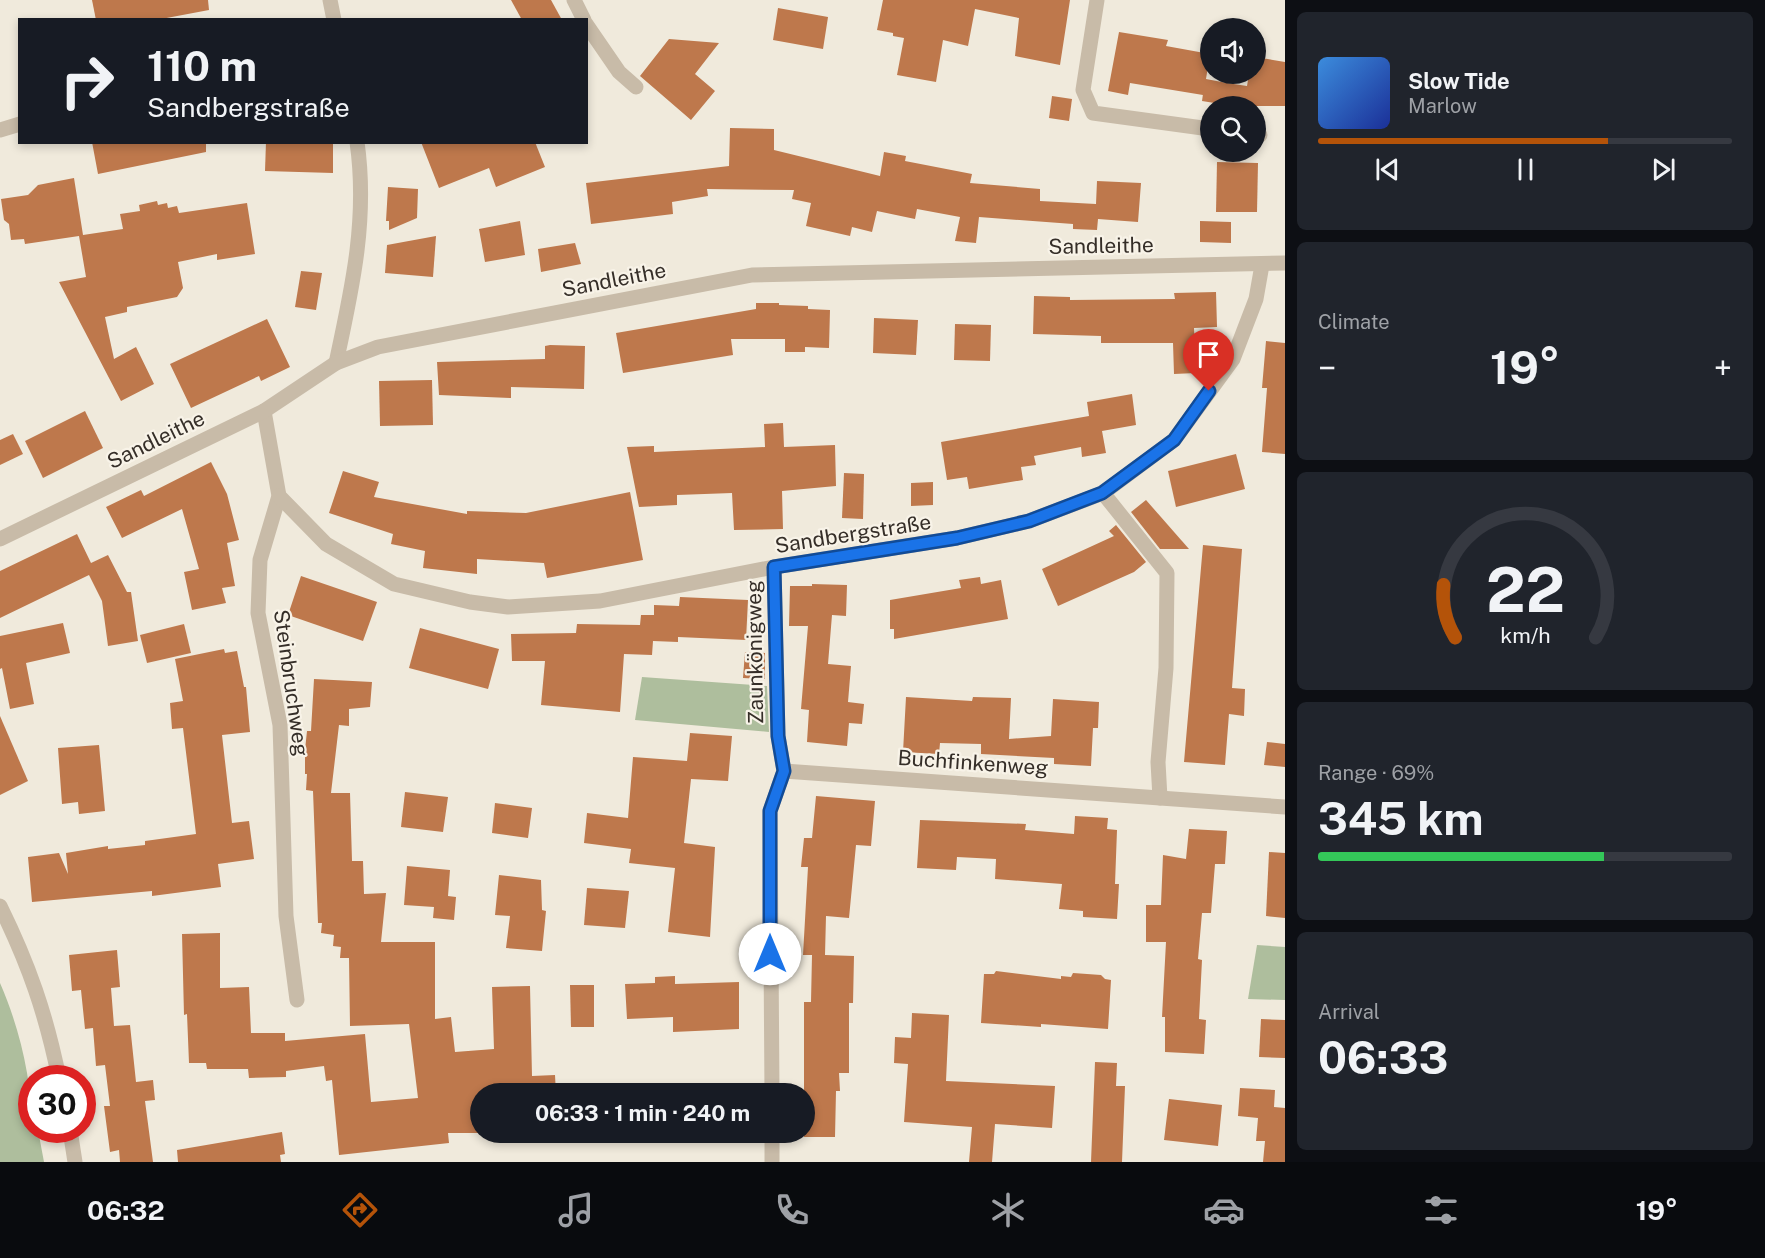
<!DOCTYPE html>
<meta charset="utf-8">
<style>
:root{--surface:#171b24;--page:#20242c;--text:#f1f3f6;--muted:#9ea1a6;--line:#363941;--accent:#b45309}
body{margin:0;font-family:"Public Sans",sans-serif;background:var(--page);color:var(--text);height:100vh;display:flex;flex-direction:column;font-size:22px;white-space:nowrap}
*{box-sizing:border-box;margin:0}
p{font-size:20px;color:var(--muted)}
.icon{flex:none;width:33px;height:33px;fill:none;stroke:currentColor;stroke-width:2;stroke-linecap:round;stroke-linejoin:round}
.map{position:relative;flex:1;overflow:hidden}
.details{display:flex;flex-direction:column;gap:12px;padding:12px;background:#0d0f14;width:480px}
.details>*{flex:none}
.guide{position:absolute;left:18px;top:18px;width:570px;height:126px;border-radius:0px;box-shadow:0 3px 9px #0003;background:#171b24;color:var(--text);overflow:hidden}
.tools{position:absolute;left:1200px;top:18px;display:grid;gap:12px}
.tools a{display:grid;place-items:center;width:66px;height:66px;border-radius:50%;background:var(--surface);box-shadow:0 3px 9px #0003;font-size:30px}
.speed{position:absolute;left:18px;top:1065px;display:flex;gap:12px;font-size:30px;font-weight:700;text-align:center}
.speed>*{display:grid;place-content:center;width:78px;height:78px;border-radius:50%;background:var(--surface);box-shadow:0 3px 9px #0003;line-height:1}
.speed .limit{border:9px solid #d22;background:#fff;color:#111}
.pin{position:absolute;display:grid;place-items:center;width:51px;height:51px;color:#fff;margin:-62px -26px;border-radius:50% 50% 50% 0;rotate:-45deg;box-shadow:0 0 6px #0007}
.pin .icon{rotate:45deg}
.me{position:absolute;width:66px;margin:-33px;rotate:0deg;stroke-linejoin:round;filter:drop-shadow(0 0 4px #0008)}
.turn{display:flex;align-items:center;gap:21px;height:126px;padding:0 30px;font-size:27px}
.turn .icon{width:78px;height:78px;stroke-width:2.5}
.turn b{display:block;font-size:42px;line-height:51px}
.big{font-size:45px;font-weight:700;line-height:1.1}
.details .card{flex:1;display:flex;flex-direction:column;justify-content:center;gap:9px;min-width:0;padding:0 21px;border-radius:9px;background:var(--page)}
.details .dial{align-items:center;gap:0}
.dial svg{height:156px;overflow:visible;fill:none;stroke:var(--line);stroke-width:7;stroke-linecap:round;text-anchor:middle}
.dial text{fill:var(--text);stroke:none}
.song{display:flex;align-items:center;gap:18px}
.cover{width:72px;height:72px;border-radius:9px;background:linear-gradient(135deg,hsl(210 70% 55%),hsl(230 70% 35%))}
.played{height:6px;border-radius:3px;background:linear-gradient(90deg,var(--accent) 70%,var(--line) 70%)}
.keys{display:flex;justify-content:space-around;direction:ltr}
.heat{display:flex;justify-content:space-between;align-items:center;font-size:33px;direction:ltr}
.charge{height:9px;border-radius:4px;background:linear-gradient(90deg,#34c759 69%,var(--line) 0)}
.trip{position:absolute;left:470px;top:1083px;width:345px;height:60px;border-radius:30px;background:var(--surface);box-shadow:0 3px 9px #0003;font-weight:700;line-height:60px;text-align:center}
.tabs{display:flex;height:96px;justify-content:space-around;align-items:center;background:#090b0e;color:var(--muted)}
.tabs .icon{width:42px;height:42px}
.tabs .on{color:var(--accent)}
.tabs b{font-size:27px;color:var(--text)}
main{display:flex;flex:1;min-height:0}
.map>svg:first-child{display:block}
</style>
<main>
<div class="map">
<svg width="1285" height="1162" viewBox="0 0 1285 1162">
<rect width="100%" height="100%" fill="#f0eadc"/>
<g fill="#aebe9d">
<path d="M642,677L767,686L769,732L635,720Z"/>
<path d="M1257,945L1285,947V1000L1248,999Z"/>
<path d="M0,983C20,1029 32,1080 32,1130H38L44,1162H0Z"/>
</g>
<g fill="#be784c">
<path d="M92,0H208L209,10L156,20H96Z"/>
<path d="M511,0H551L562,20H522Z"/>
<path d="M883,0H1070L1060,65L1015,56L1019,18L975,9L968,46L943,40L936,82L897,75L904,38L893,36V33L877,30Z"/>
<path d="M778,8L828,17L823,49L773,40Z"/>
<path d="M1119,32L1168,40L1166,46L1210,54L1206,79L1227,83L1247,86L1249,74H1256V57L1285,62V106H1233L1202,101L1205,80L1203,95L1130,83L1128,95L1108,91Z"/>
<path d="M669,39L719,43L695,74L715,91L691,120L640,76Z"/>
<path d="M1052,96L1072,99L1069,121L1049,118Z"/>
<path d="M730,128L774,129V150L880,176L884,152L906,156L905,161L972,174L970,183L1040,189V201L1096,204L1097,181L1141,183L1138,222L1098,219L1097,230L1073,229V224L979,217L976,243L955,241L960,217L917,209L915,219L877,211L872,232L852,227L850,236L806,226L811,203L792,199L794,190L707,189L708,196L672,202L673,214L591,224L586,183L729,166Z"/>
<path d="M92,142H206V152L98,174Z"/>
<path d="M266,142L333,143V173L265,171Z"/>
<path d="M421,142H535L545,167L496,187L489,168L439,188Z"/>
<path d="M1217,162L1258,163L1257,212H1216Z"/>
<path d="M74,178L83,235L123,229L120,214L140,211L139,205L157,201L158,205L167,203L168,208L177,206L179,213L247,203L255,254L217,260V254L178,262L183,288L177,297L127,307V312L105,317L114,359L136,347L154,384L121,401L59,282L86,277L79,236L25,244L24,239L11,240L9,224L4,220L1,199L28,195L38,185Z"/>
<path d="M388,187L418,189L417,218L389,230V221H386Z"/>
<path d="M520,221L525,255L485,262L479,229Z"/>
<path d="M1200,221L1231,222V243L1200,242Z"/>
<path d="M436,236L433,277L385,273L387,245Z"/>
<path d="M575,243L581,264L541,272L538,249Z"/>
<path d="M301,271L322,273L316,310L295,307Z"/>
<path d="M1216,292L1217,327L1194,328L1196,373L1174,374L1173,343H1101V336L1033,334L1034,296L1070,297V300L1175,299L1174,293Z"/>
<path d="M756,303H779V305L808,306V309L830,310L829,348L805,347V352H785V339H731L733,355L623,373L616,333L756,309Z"/>
<path d="M874,318L918,320L916,355L873,353Z"/>
<path d="M267,319L290,367L261,381L259,376L191,408L170,364Z"/>
<path d="M955,324L991,325L990,361L954,360Z"/>
<path d="M1266,341L1285,343V454L1262,452L1267,388H1262Z"/>
<path d="M550,345L585,346L584,389L511,387V398L439,395L437,362L545,359V346Z"/>
<path d="M432,380L433,425L380,426L379,381Z"/>
<path d="M1132,394L1136,425L1102,431L1106,453L1082,457L1081,447L1034,456L1036,465L1021,467L1023,480L969,489L967,477L947,480L941,442L1089,416L1087,402Z"/>
<path d="M85,411L103,448L43,478L25,441Z"/>
<path d="M783,423L784,447L835,445L836,486L782,491L783,529L734,530L732,493L677,495V505L639,507L627,447L654,446V452L765,447L764,424Z"/>
<path d="M13,434L23,454L0,465V440Z"/>
<path d="M1236,454L1245,489L1176,507L1168,471Z"/>
<path d="M211,462L227,494L239,540L227,543L235,586L222,588L226,603L192,610L184,572L199,569L182,509L122,538L106,507L141,490L144,496Z"/>
<path d="M343,471L379,482L374,497L467,514V511L526,513L630,492L643,560L547,578L544,563L477,559V574L423,568L425,551L391,544L393,534L329,513Z"/>
<path d="M844,473L864,474L863,519L842,518Z"/>
<path d="M933,482V505L911,506V483Z"/>
<path d="M1146,500L1189,549H1160L1131,512Z"/>
<path d="M1116,525L1146,562L1134,572L1058,606L1042,569L1114,536L1109,531Z"/>
<path d="M77,534L91,563L108,555L127,592H131L138,641L108,646L102,601L89,575L0,618V571Z"/>
<path d="M1203,545L1242,549L1232,688L1245,689L1244,716L1229,714L1225,765L1184,762Z"/>
<path d="M301,576L377,602L363,641L288,615Z"/>
<path d="M980,577L981,584L1001,580L1008,619L894,639V629H890V600L961,588L959,580Z"/>
<path d="M812,584L847,585L846,616L832,615L828,664L851,666L848,702L864,704L862,724L849,723L847,746L807,742L809,710L801,709L808,626H789L790,586H812Z"/>
<path d="M680,597L748,600L746,640L678,637V642L653,641L652,655L624,654L620,712L541,705L545,661H512L511,634L576,633L577,624L640,625L641,615H654V605L679,606Z"/>
<path d="M63,623L70,653L26,663L34,704L10,709L2,668L0,669V636Z"/>
<path d="M184,624L191,653L147,663L140,635Z"/>
<path d="M420,628L499,649L488,689L409,668Z"/>
<path d="M224,649L225,653L237,651L244,687H246L250,732L222,735L232,823L249,821L254,859L218,864L221,887L152,896V891L32,902L28,857L59,853L68,874L66,853L108,846V849L145,845V841L196,834L183,728L172,729L170,703L183,701L175,659Z"/>
<path d="M745,652L765,653V679L743,678Z"/>
<path d="M314,679L372,682L370,707L349,709V726L339,725L331,793H350L352,861H363L364,894L386,893L381,942H435V1019L451,1017L455,1052L494,1049L492,987L530,986L532,1076L555,1075L556,1094H480V1133H448L449,1143L339,1155L332,1080L326,1081L324,1066L286,1071V1077L249,1078L248,1069H207L206,1063H189L187,1014L184,1015L182,934L220,933V988L249,987L251,1033H285V1041L365,1034L371,1102L418,1098L409,1024L350,1026L349,958H340L341,947L333,946L334,935L321,933L322,923H318L313,791L306,790L307,774H305V750L307,731H311Z"/>
<path d="M906,697L972,701L973,697L1011,698L1009,739L1051,736L1053,699L1099,702L1098,728H1093L1091,766L1054,764V758L981,754V744L940,743L939,754L903,752Z"/>
<path d="M0,716L28,781L0,795Z"/>
<path d="M690,733L732,736L728,781L691,779L684,843L715,847L710,937L668,932L675,868L629,863L631,849L584,843L587,813L628,818L633,757L687,761Z"/>
<path d="M1267,742L1285,744V767L1264,765Z"/>
<path d="M99,745L105,811L79,814L78,802L62,804L58,748Z"/>
<path d="M405,792L448,797L443,832L401,827Z"/>
<path d="M816,796L875,801L871,846L856,845L849,918L826,916L825,955L854,956L853,1003H849V1073H839L840,1091H836L835,1137H804V1002H811L812,955H803L808,867H801L804,838H812Z"/>
<path d="M495,803L532,808L528,838L492,833Z"/>
<path d="M1075,816L1108,818L1107,829L1117,830L1115,884H1119L1117,919L1083,917V911L1059,909L1062,884L995,879L996,859L957,857L956,870L917,868L920,820L1026,824L1025,830L1074,834Z"/>
<path d="M1189,829L1227,831L1225,864H1215L1211,913H1202L1198,959L1202,960L1199,1019L1206,1020L1204,1054L1165,1052V1017H1162L1166,942H1146V905H1161L1163,855L1186,859Z"/>
<path d="M1269,852L1285,853V918L1266,916Z"/>
<path d="M407,866L450,870L448,896L456,897L454,920L433,918L434,907L404,905Z"/>
<path d="M499,875L541,880L542,910L546,911L542,951L506,948L510,916L495,915Z"/>
<path d="M587,888L629,891L625,928L584,925Z"/>
<path d="M117,950L120,987L111,988L114,1026L130,1025L136,1082L153,1080L155,1100L145,1101L153,1162H120L119,1150L110,1152L104,1106H110L105,1065L96,1066L93,1028L85,1029L81,990L72,991L69,955Z"/>
<path d="M996,971L1061,979V976L1071,977L1073,973L1101,975L1105,979L1111,980L1108,1029L1041,1024V1027L981,1023L984,974H994Z"/>
<path d="M675,976V984L739,982V1029L673,1032V1017L627,1019L625,984L655,983V977Z"/>
<path d="M570,985H594V1027H571Z"/>
<path d="M912,1013L949,1015L946,1081L1055,1086L1052,1128L995,1124L992,1162H969L972,1127L904,1122L908,1064L894,1063L895,1037L911,1038Z"/>
<path d="M1261,1019L1285,1020V1058L1259,1057Z"/>
<path d="M1095,1062L1117,1063L1116,1086H1125L1122,1162H1091Z"/>
<path d="M1240,1088L1275,1090L1274,1107L1285,1108V1162H1263L1265,1141H1256L1258,1118L1238,1116Z"/>
<path d="M1169,1099L1222,1105L1218,1146L1164,1140Z"/>
<path d="M282,1132L285,1154L280,1155L281,1162H178L177,1150Z"/>
</g>
<g fill="none" stroke-linecap="round" stroke-linejoin="round">
<g stroke="#c8bba8" stroke-width="15">
<path d="M330,0L334,20"/>
<path d="M574,0L584,20"/>
<path d="M1097,0L1083,90L1093,113L1210,129"/>
<path d="M586,24L619,72L636,87"/>
<path d="M0,130L20,124"/>
<path d="M1256,135H1260"/>
<path d="M336,363C352,289 368,219 357,142"/>
<path d="M264,411L279,496L260,560L258,613L280,725L286,916L297,1000"/>
<path d="M1103,493L1167,573L1166,668L1158,762L1160,798"/>
<path d="M279,496L326,544L394,584L470,602L508,607L600,601L774,567L957,538L1029,521L1103,493L1174,440L1233,359L1256,299L1262,265"/>
<path d="M0,539L264,411L336,363L378,347L752,275L1285,263"/>
<path d="M784,771L1285,807"/>
<path d="M0,906C29,965 46,1014 59,1078"/>
<path d="M772,1094L770,811L784,771L778,736L774,567"/>
<path d="M70,1130L75,1162"/>
<path d="M772,1132V1162"/>
</g>
</g>
<g fill="none" stroke-linecap="round" stroke-linejoin="round">
<defs>
<path id="route" d="M770,954V811L784,771L778,736L774,567L957,538L1029,521L1102,493L1174,440L1209,391"/>
</defs>
<use href="#route" stroke="#114b97" stroke-width="15"/>
<use href="#route" stroke="#1a73e8" stroke-width="10"/>
</g>
<g text-anchor="middle" stroke-width="4.5" stroke-linejoin="round" paint-order="stroke">
<g font-size="21" fill="#352e28" stroke="#f8f3e8">
<text transform="translate(1101 246) rotate(-1)" y="7">Sandleithe</text>
<text transform="translate(614 280) rotate(-11)" y="7">Sandleithe</text>
<text transform="translate(156 440) rotate(-26)" y="7">Sandleithe</text>
<text transform="translate(853 534) rotate(-9)" y="7">Sandbergstraße</text>
<text transform="translate(755 652) rotate(-91)" y="7">Zaunkönigweg</text>
<text transform="translate(291 683) rotate(82)" y="7">Steinbruchweg</text>
<text transform="translate(973 763) rotate(4)" y="7">Buchfinkenweg</text>
</g>
</g>
</svg>
<div class="tools">
<a><svg class="icon" aria-label="sound" viewBox="0 0 24 24"><path d="M4 9h4l5-4v14l-5-4H4zM17 9q2 3 0 6"/></svg></a>
<a><svg class="icon" aria-label="search" viewBox="0 0 24 24"><circle cx="10" cy="10" r="6"/><path d="M15 15l6 6"/></svg></a>
</div>
<div class="speed"><div class="limit">30</div></div>
<div class="pin" style="left:1209px;top:391px;background:#d93025"><svg class="icon" aria-label="arrive" viewBox="0 0 24 24"><path d="M6 21V4h12l-3 4 3 4H6"/></svg></div>
<svg class="me" style="left:770px;top:954px" viewBox="-20 -20 40 40"><circle r="19" fill="#fff"/><path d="M0-13L10 11 0 6-10 11z" fill="#1a73e8"/></svg>
<div class="trip">06:33 · 1 min · 240 m</div>
<div class="guide">
<div class="turn"><svg class="icon" aria-label="right" viewBox="0 0 24 24"><path d="M7 20v-9h11M14 6l5 5-5 5"/></svg><div><b>110 m</b>Sandbergstraße</div></div>
</div>
</div>
<section class="details">
<div class="card">
<div class="song"><i class="cover"></i><div><b>Slow Tide</b><p>Marlow</p></div></div>
<div class="played"></div>
<div class="keys"><svg class="icon" aria-label="previous" viewBox="0 0 24 24"><path d="M18 5L8 12l10 7zM5 5v14"/></svg><svg class="icon" aria-label="pause" viewBox="0 0 24 24"><path d="M8 5v14M16 5v14"/></svg><svg class="icon" aria-label="next" viewBox="0 0 24 24"><path d="M6 5l10 7-10 7zM19 5v14"/></svg></div>
</div>
<div class="card"><p>Climate</p>
<div class="heat"><a>−</a><b class="big">19°</b><a>+</a></div>
</div>
<div class="card dial"><svg viewBox="0 0 100 80">
<path d="M14 69A42 42 0 1 1 86 69"/>
<path d="M14 69A42 42 0 0 1 8 42" stroke="#b45309"/>
<text x="50" y="56" font-size="32" font-weight="700">22</text>
<text x="50" y="72" font-size="11">km/h</text>
</svg></div>
<div class="card"><p>Range · 69%</p><b class="big">345 km</b><div class="charge"></div></div>
<div class="card"><p>Arrival</p><b class="big">06:33</b></div>
</section>
</main>
<nav class="tabs">
<b>06:32</b>
<svg class="icon on" aria-label="directions" viewBox="0 0 24 24"><path d="M12 3l9 9-9 9-9-9zM9 14v-3h6M13 9l2 2-2 2"/></svg>
<svg class="icon" aria-label="music" viewBox="0 0 24 24"><path d="M9 18V5l10-2v13"/><circle cx="6" cy="18" r="3"/><circle cx="16" cy="16" r="3"/></svg>
<svg class="icon" aria-label="phone" viewBox="0 0 24 24"><path d="M5 4h4l2 5-3 2q2 4 5 5l2-3 5 2v4C11 20 4 13 5 4z"/></svg>
<svg class="icon" aria-label="climate" viewBox="0 0 24 24"><path d="M12 3v18M4 7l16 10M4 17L20 7"/></svg>
<svg class="icon" aria-label="car" viewBox="0 0 24 24"><path d="M5 17H2v-5l4-1 3-4h7l3 4 3 1v5h-3M9 17h6M6 11h13"/><circle cx="7" cy="17" r="2"/><circle cx="17" cy="17" r="2"/></svg>
<svg class="icon" aria-label="filters" viewBox="0 0 24 24"><path d="M4 7h16M4 17h16"/><circle cx="9" cy="7" r="2"/><circle cx="15" cy="17" r="2"/></svg>
<b>19°</b>
</nav>
